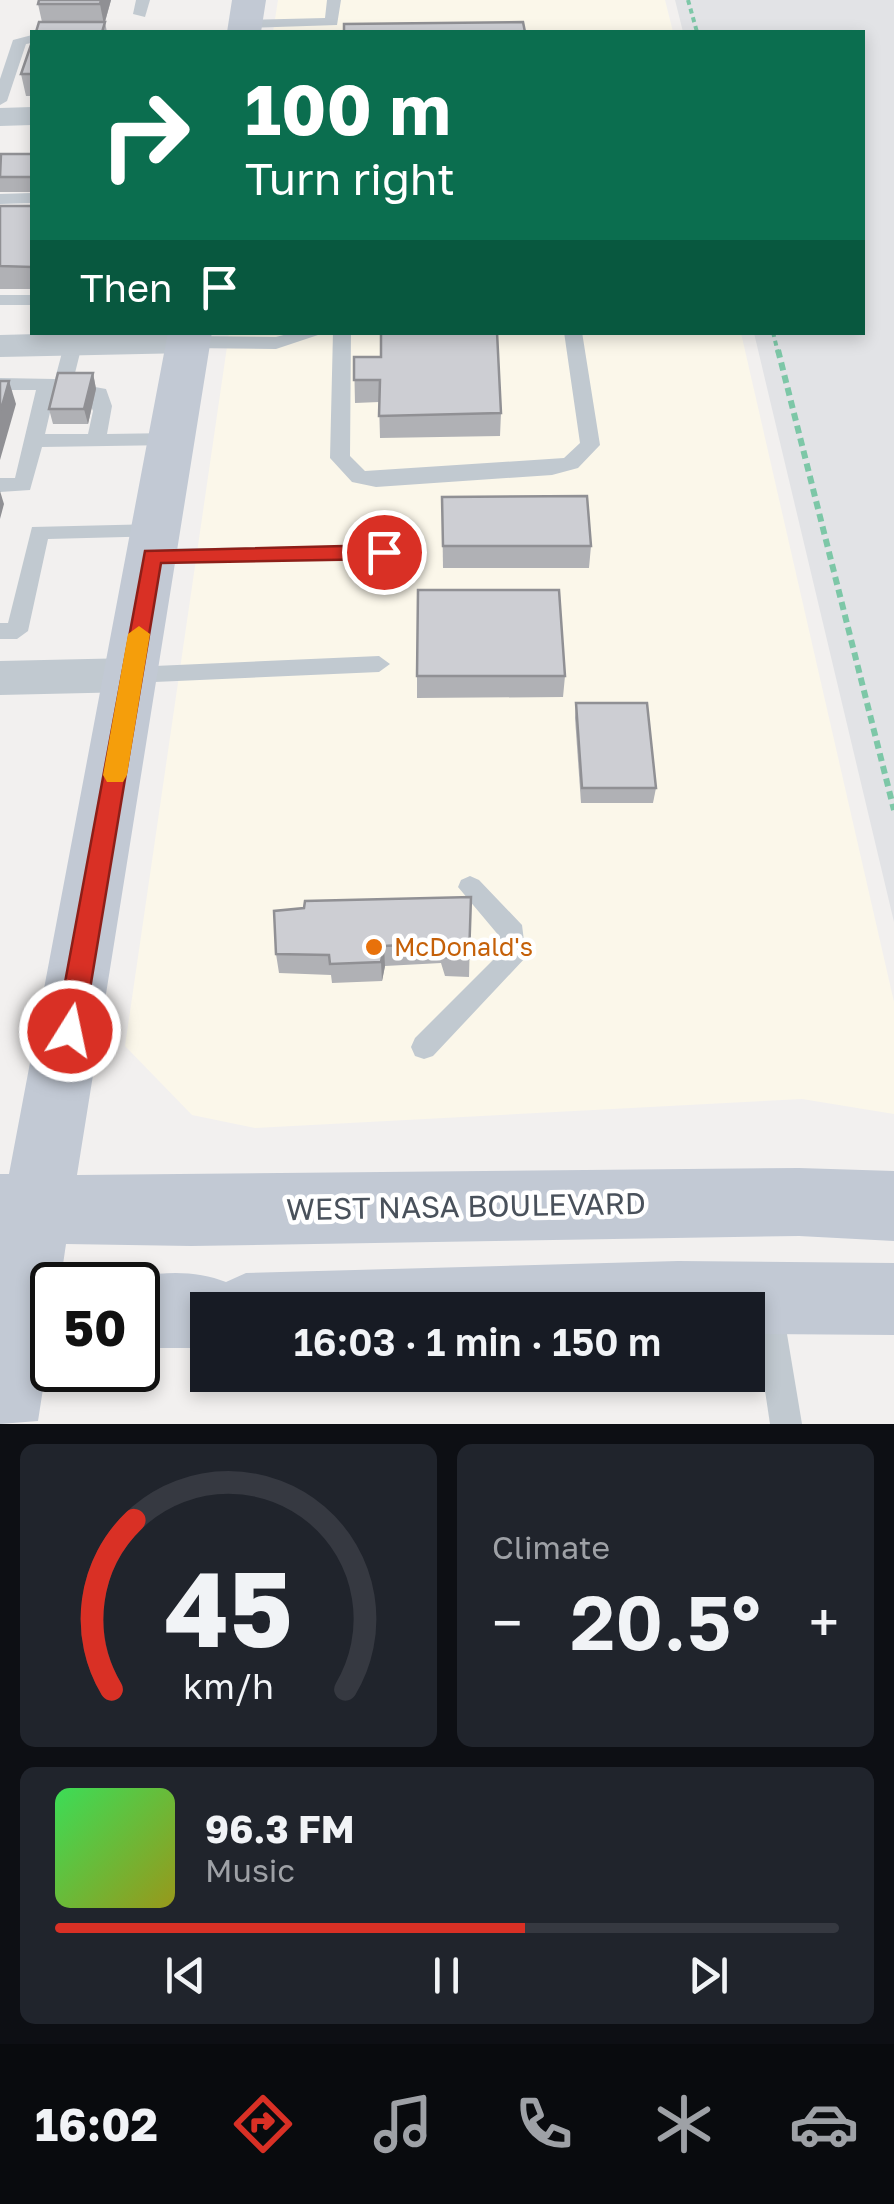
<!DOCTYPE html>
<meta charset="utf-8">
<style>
:root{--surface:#171b24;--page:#20242c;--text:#f1f3f6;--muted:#9ea1a6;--line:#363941;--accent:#d93025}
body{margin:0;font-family:"Golos Text",sans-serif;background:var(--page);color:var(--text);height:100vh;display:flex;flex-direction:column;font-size:38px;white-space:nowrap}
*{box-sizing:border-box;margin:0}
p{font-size:32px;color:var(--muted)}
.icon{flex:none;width:55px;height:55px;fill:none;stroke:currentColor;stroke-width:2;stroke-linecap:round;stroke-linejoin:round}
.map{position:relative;height:1424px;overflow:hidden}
.sheet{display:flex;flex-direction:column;gap:20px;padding:20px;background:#0d0f14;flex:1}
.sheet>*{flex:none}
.guide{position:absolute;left:30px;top:30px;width:835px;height:305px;border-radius:0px;box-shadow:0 5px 15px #0003;background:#0b6e4f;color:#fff;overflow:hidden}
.speed{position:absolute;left:30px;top:1262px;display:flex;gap:20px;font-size:50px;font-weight:700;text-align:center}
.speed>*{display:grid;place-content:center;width:130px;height:130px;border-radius:50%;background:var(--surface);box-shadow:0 5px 15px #0003;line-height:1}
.speed .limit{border:5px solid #111;border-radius:15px;background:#fff;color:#111}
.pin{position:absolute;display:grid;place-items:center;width:85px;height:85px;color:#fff;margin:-42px;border:5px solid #fff;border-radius:50%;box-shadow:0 2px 10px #0007}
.me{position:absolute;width:110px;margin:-55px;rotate:10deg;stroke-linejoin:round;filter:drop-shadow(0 0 8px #0008)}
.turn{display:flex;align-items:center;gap:35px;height:210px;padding:0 50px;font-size:45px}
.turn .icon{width:130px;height:130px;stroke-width:2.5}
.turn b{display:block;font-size:70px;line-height:85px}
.then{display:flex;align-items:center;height:95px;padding:0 50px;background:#0003;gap:20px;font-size:38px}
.big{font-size:75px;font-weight:600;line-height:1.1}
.sheet .tile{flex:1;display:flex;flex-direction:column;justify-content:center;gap:15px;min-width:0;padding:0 35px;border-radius:15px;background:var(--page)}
.sheet .dial{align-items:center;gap:0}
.dial svg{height:260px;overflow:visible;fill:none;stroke:var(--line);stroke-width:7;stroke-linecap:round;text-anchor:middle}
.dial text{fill:var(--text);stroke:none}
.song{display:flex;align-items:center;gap:30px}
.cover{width:120px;height:120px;border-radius:15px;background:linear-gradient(135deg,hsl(130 70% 55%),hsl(60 70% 35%))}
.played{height:10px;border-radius:5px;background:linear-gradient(90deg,var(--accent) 60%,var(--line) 60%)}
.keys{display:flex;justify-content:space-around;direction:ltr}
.heat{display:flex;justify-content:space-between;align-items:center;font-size:55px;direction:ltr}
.sheet .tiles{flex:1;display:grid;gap:20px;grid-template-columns:1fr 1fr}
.tile:last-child{grid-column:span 2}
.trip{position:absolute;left:190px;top:1292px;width:575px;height:100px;border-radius:0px;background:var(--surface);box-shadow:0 5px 15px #0003;font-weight:600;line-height:100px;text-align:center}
.tab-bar{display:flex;height:160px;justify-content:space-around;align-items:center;background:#090b0e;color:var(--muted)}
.tab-bar .icon{width:70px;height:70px}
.tab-bar .current{color:var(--accent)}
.tab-bar b{font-size:45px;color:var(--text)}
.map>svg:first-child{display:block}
</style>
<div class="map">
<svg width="894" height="1424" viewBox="0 0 894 1424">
<rect width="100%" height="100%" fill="#f2f0ef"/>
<g fill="#fbf7ea">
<path d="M278,0H665L673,32H273Z"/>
<path d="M229,333H741L894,1002V1114L802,1099L255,1128L192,1115L125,1046Z"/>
</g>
<path fill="#e2e3e6" d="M675,0H894V922L754,333L862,332V32H683Z"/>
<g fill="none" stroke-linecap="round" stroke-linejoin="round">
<g stroke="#7dc7a7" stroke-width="4" stroke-dasharray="5 4" stroke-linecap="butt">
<path d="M688,0L697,32"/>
<path d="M773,332L778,353"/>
</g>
<path stroke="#7dc7a7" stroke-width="6" stroke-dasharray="8 5" stroke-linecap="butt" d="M778,350L894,810"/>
<g fill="#c1c9d0" fill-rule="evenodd">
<path d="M136,0H150L145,17L133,14Z"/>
<path d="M327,0H341L337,25L245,28L238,24L245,20L325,18Z"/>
<path d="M32,35V43L26,44L7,101L0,105V79L13,40Z"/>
<path d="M32,193V203L0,204V194Z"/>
<rect x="0" y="295" width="32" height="10"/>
<path d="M295,332H327L276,349L189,348L180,342L189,336L276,337Z"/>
<path d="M333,332H351L350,456L365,471L564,458L580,443L564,332H582L600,445L578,468L552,475L376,487L352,482L330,458Z"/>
<path d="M73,339L82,345L72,385L70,389L55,391L45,434H88L93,411L86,393L95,387L106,389L112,406L107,434L172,433L182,439L172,445L42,447L30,490L0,492V478H15L36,390H0V378L55,379L64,345Z"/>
<path d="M157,524L164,526L167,531L164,536L48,539L28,631L17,639H0V623H8L32,527Z"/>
<path d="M384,545L394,552L384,559L152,563L142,556L152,549Z"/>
<path d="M379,656L390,664L379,672L132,683L121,675L132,667Z"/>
<path d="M470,876L479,880L522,925L526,957L433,1056L424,1059L415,1056L411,1047L415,1038L500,953V937L458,887L461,880Z"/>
<path d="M767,1289L778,1293L782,1304L802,1424H770L752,1304L756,1293Z"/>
</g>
<g fill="#c1c9d0" fill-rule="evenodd">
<path d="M32,107V125L0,126V108Z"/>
<path d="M112,332H195L207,342L202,350L189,353L0,357V335Z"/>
<path d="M132,658L148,663L154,675L148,687L132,692L0,695V661Z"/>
</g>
<g fill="#c2c9d4" fill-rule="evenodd">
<path d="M232,0H266L261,32H227Z"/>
<path d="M168,332H212L77,1175L799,1168L894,1171V1241L799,1236L191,1246L66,1244L60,1285H52V1331L38,1421L0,1424V1174H9Z"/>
<path d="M678,1261L894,1263V1335L748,1334V1310H208V1348H138V1285H113C146,1271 192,1268 226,1282L246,1273Z"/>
</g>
</g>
<g fill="#b0b1b5">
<path d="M111,0L105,22L107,32H36L42,22L38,4Z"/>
<path d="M32,42V96H26L21,74Z"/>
<path d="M32,154V192H0V158Z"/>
<rect x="0" y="206" width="32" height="83"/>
<path d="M354,357L501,413L500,436L380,438L379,402L355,403Z"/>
<path d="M93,373L96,389L88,424H53L49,409Z"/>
<path d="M442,497L591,546L589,568H443Z"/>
<path d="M417,676H565L563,697L417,698Z"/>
<path d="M576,703L656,788L653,803H581L575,718Z"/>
<path d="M471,897L469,977L445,976L441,963L385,966L382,981L332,983L331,975L279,973L276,954Z"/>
</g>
<g fill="#909094">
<path d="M101,0H111L104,25L100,4Z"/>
<path d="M93,373L96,389L88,424L84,409Z"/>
<path d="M9,381L16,404L0,460V413Z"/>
<path d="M0,491L4,504L0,519Z"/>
<path d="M384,946L385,966L382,981L381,962Z"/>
</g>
<g fill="#cdced3" stroke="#909094" stroke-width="2.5">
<path d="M39,0H101L100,4H38Z"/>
<path d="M39,22H105L102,32H36Z"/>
<path d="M523,22L525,32H344V24Z"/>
<path d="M32,42V74H21Z"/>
<path d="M1,154H32V177H0Z"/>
<path d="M0,206H32V267L0,266Z"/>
<path d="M381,332H497L501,413L379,416L380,380H354V357H381Z"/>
<path d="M58,373H93L84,409H49Z"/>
<path d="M0,381H9L0,413Z"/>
<path d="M587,496L591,546H443L442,497Z"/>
<path d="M418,590H559L565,676H417Z"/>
<path d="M576,703H647L656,788H582Z"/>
<path d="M471,897L469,958L445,957L441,943L384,946L381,962L330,964L329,955L276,954L274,911L304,908L305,901Z"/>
</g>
<path fill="#d93025" stroke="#8d1f18" stroke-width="2.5" d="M384,545L395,552L384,559L161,563L83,1031L79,1039L70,1043L60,1039L56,1031L145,551Z"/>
<path fill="#f59e0b" d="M139,626L150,634L127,775L123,782H107L103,775L128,634Z"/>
<circle fill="#e8710a" stroke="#fff" stroke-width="4" cx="374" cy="947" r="10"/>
<g text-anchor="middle" stroke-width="9" stroke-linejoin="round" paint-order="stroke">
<g font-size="25" fill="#c56008" stroke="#fff" text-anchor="start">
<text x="394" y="956">McDonald's</text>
</g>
<g font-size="30" fill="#49515b" stroke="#fff">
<text transform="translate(466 1207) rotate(-1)" y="10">WEST NASA BOULEVARD</text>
</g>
</g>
</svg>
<div class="speed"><div class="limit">50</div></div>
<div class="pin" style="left:384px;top:552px;background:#d93025"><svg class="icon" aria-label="arrive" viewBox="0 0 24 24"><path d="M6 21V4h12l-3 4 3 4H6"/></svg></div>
<svg class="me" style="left:70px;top:1031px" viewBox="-20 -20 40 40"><circle r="17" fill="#d93025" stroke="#fff" stroke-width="3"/><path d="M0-11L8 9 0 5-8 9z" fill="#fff"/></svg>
<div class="trip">16:03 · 1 min · 150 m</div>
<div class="guide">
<div class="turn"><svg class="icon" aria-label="right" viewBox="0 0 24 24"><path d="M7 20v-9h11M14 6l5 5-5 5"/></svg><div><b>100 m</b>Turn right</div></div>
<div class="then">Then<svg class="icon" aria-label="arrive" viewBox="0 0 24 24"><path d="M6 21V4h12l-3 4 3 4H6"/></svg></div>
</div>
</div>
<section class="sheet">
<div class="tiles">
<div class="tile dial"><svg viewBox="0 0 100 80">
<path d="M14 69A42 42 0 1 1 86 69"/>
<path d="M14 69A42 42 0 0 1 21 17" stroke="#d93025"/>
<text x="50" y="56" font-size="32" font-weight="700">45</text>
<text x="50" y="72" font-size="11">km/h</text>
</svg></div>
<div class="tile"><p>Climate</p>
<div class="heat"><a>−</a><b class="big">20.5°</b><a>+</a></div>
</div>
<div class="tile">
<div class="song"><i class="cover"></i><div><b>96.3 FM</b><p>Music</p></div></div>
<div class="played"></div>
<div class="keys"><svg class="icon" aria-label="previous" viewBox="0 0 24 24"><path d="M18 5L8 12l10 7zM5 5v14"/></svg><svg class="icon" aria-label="pause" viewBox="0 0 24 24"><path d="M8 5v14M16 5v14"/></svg><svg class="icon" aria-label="next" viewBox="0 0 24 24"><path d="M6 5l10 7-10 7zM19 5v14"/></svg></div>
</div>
</div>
</section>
<nav class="tab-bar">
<b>16:02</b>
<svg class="icon current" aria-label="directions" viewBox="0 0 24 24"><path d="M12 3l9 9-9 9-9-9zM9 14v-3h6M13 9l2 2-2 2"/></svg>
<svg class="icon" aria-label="music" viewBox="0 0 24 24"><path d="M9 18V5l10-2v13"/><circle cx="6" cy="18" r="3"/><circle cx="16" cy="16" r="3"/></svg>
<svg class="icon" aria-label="phone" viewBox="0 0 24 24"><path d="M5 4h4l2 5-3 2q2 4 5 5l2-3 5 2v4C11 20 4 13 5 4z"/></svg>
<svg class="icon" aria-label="climate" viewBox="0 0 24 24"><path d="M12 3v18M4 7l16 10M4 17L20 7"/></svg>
<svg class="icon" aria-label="car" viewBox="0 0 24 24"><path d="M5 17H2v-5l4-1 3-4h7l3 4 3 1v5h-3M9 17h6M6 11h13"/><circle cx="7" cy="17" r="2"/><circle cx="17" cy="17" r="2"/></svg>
</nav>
